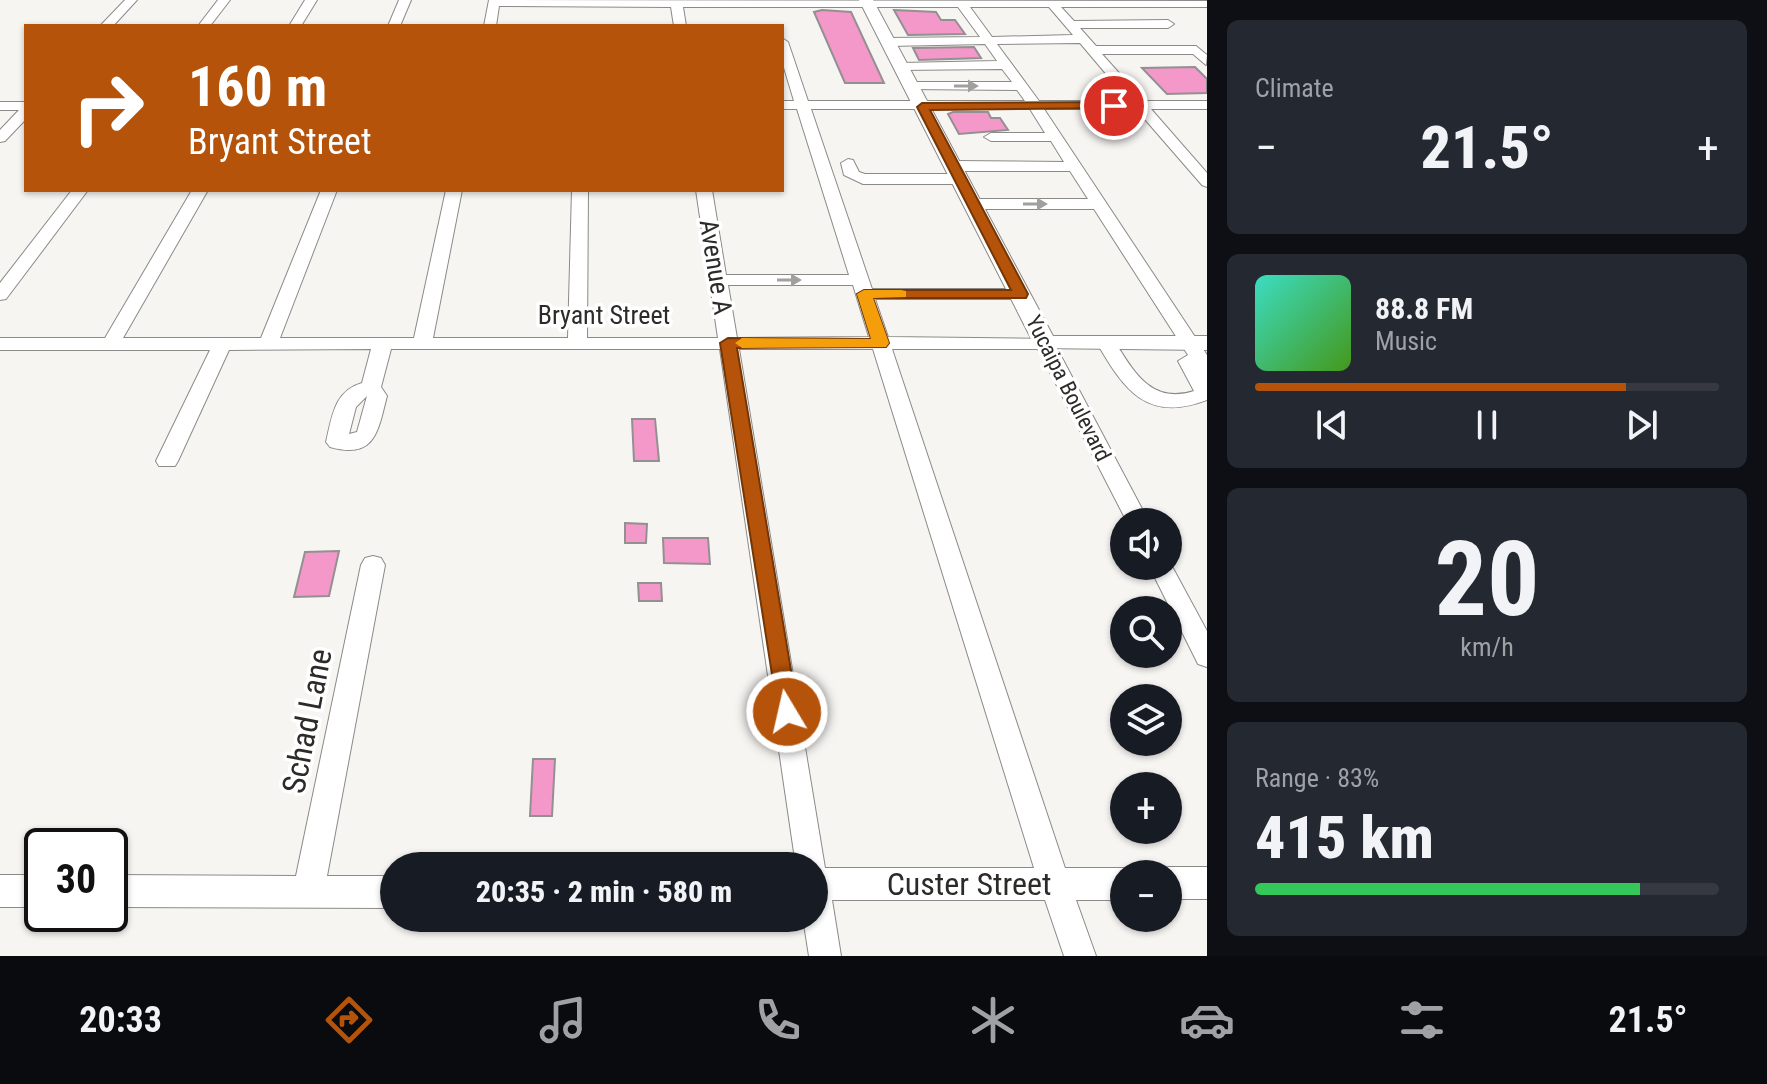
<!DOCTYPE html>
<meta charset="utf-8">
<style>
:root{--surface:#171b24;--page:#242831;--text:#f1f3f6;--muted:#9ea1a6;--line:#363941;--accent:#b45309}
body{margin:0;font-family:"Roboto Condensed",sans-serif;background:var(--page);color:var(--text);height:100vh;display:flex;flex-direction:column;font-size:30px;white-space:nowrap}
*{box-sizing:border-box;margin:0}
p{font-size:26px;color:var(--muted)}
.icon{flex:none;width:44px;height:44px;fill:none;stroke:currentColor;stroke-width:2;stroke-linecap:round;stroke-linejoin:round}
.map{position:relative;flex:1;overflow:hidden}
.side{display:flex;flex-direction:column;gap:20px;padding:20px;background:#0d0f14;width:560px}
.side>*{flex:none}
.top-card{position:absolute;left:24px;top:24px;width:760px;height:168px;border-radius:0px;box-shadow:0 2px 6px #0004;background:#b45309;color:#fff;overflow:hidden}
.tools{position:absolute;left:1110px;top:508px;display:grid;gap:16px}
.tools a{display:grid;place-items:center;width:72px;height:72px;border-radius:50%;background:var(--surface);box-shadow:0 2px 6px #0004;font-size:40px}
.speed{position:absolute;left:24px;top:828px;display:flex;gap:16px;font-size:40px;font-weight:700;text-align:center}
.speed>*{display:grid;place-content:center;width:104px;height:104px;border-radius:50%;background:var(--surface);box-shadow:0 2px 6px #0004;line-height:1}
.speed .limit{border:4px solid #111;border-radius:12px;background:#fff;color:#111}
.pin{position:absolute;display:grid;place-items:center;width:68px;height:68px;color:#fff;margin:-34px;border:4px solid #fff;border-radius:50%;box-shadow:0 2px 8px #0007}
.me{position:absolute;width:88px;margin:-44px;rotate:351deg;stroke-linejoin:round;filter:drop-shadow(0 0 6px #0008)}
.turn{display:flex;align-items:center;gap:28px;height:168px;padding:0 32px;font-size:36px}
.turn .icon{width:104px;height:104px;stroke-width:2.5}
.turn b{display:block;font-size:56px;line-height:68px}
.big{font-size:60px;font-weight:800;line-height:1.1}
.side .tile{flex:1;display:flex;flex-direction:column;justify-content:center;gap:12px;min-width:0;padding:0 28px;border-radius:12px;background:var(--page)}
.side .dial{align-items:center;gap:0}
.dial b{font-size:104px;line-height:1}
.song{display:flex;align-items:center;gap:24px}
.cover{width:96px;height:96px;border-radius:12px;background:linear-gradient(135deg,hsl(170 70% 55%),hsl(100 70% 35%))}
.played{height:8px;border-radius:4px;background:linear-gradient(90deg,var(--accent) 80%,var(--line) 80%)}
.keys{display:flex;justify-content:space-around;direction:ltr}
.heat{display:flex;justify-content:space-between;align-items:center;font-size:44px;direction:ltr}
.charge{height:12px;border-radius:6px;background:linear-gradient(90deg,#34c759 83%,var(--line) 0)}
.trip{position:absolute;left:380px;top:852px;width:448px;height:80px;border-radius:40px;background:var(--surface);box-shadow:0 2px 6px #0004;font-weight:800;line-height:80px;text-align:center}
.tabs{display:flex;height:128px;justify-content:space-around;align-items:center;background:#090b0e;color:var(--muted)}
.tabs .icon{width:56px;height:56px}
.tabs .on{color:var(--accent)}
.tabs b{font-size:36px;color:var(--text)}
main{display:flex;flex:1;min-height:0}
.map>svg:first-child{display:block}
</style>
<main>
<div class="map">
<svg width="1207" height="956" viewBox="0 0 1207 956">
<rect width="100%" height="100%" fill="#f7f5f2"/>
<g fill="#f498c9" stroke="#939091" stroke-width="2">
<path d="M822,10L851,12L884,83H845L814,12Z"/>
<path d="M894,10L936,12L941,20H955L965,34L908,35Z"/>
<path d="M974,47L981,58L919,60L913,48Z"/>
<path d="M1195,67L1207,79V93L1167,94L1142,68Z"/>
<path d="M953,112H988L991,118H1000L1008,130L959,134L948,114Z"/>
<path d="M632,419H655L659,461H634Z"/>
<path d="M625,523L647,524L646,543H625Z"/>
<path d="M663,538H708L710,564L664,563Z"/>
<path d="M339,551L329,596L294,597L305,552Z"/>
<path d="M638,583H661L662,601H639Z"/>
<path d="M533,759H555L552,816H530Z"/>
</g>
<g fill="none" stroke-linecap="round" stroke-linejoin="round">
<defs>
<g id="minor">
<path d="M125,0H137L113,26H100Z"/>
<path d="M218,0H230L210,26H198Z"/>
<path d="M305,0H317L301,26H289Z"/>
<path d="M399,0H411L400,26H388Z"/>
<path d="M489,0L1207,1V7H1061L1074,21L1168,20L1174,24L1168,28H1080L1096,46H1196L1207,55L1206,65L1193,54H1102L1144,101H1207V109H1151L1207,173V187L1202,185L1136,109H1044L1207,355V400C1147,423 1124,390 1097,343L1099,339H1113C1133,370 1150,405 1194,391L1178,361L1188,355L1094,209H973L965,204L973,199H1088L1070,171H953L945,166L953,161L1064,162L1051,141H991L984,137L991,133H1045L1030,109H811L872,289H1021L1030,294L1021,299H875L888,337L1052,339L1149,522H1127L1038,349H892L1065,868H1124L1135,874H1124V900H1076L1096,956H1064L1045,900H832L841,956H809L803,918H814V866H796L720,349H391L381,387L387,396C378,430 376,460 330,447L326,442C332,417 334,391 362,383L371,349L229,350L178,461L175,466H159L156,461L210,350H0V338H105L192,190H208L123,338H261L321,190H337L280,338H414L446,190H462L433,338H568L572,190H588L587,338H718L696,190H712L726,275H849L797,109H782V101H794L782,61V38L788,42L808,101H1025L1017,90L907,89L905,86L912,82H1012L1002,69L896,70V64L901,63L997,61L985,44L888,46L882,42L888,38L980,37L958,7H683L686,26H674L671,7L499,6L496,26H484ZM970,7H1049L1073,35L992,37ZM1080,43L1129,101H1039L997,44ZM728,285H853L869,337L737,338ZM739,349H873L1034,868H825ZM367,396L357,432L349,434L356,407Z"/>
<path d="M0,102H26V119L5,141L0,142V130L19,110H0Z"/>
<path d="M848,159L853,160L859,172L865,174H960L968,179L960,184H863L844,175L841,163Z"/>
<path d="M72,190H88L6,299L0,300V283Z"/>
<path d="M373,556L381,558L385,565L327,876H394V908L110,907V875L296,876L361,565L365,558Z"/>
<path d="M1168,559L1207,631V667L1198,664L1149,566H1168Z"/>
<path d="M1168,867H1207V899H1168V874H1156Z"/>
<rect x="0" y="875" width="42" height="32"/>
</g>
<path id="major" d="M859,0H873L1053,336H1207V350L1036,348Z"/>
</defs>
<use href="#minor" stroke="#8c8a87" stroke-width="2"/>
<use href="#major" stroke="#8c8a87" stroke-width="2"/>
<use href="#minor" fill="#fff" fill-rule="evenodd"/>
<use href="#major" fill="#fff" fill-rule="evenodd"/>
</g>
<defs><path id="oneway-solid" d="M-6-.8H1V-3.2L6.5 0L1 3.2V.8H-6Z" transform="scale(2)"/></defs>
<g fill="#a0a09f">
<use href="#oneway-solid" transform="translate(966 86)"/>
<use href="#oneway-solid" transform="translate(1035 204)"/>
<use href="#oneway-solid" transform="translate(789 280)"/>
</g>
<path fill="#b45309" stroke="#753606" stroke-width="2" d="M1114,102L1118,103V108L930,110L1028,294L1026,298H873L889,343L886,347L737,348L798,712L795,719L787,722L779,719L720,343L728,338L871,339L857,294L864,290H1011L917,107L922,103Z"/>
<path fill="#f59e0b" d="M901,290L906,291V297L873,298L889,343L886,347L742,348L735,343L742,338L871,339L857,294L864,290Z"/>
<g text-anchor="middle" stroke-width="7" stroke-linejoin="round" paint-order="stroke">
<g font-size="22" fill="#2c2b2a" stroke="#fff">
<text transform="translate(1069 388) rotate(63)" y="8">Yucaipa Boulevard</text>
</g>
<g font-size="26" fill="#2c2b2a" stroke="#fff">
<text transform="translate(716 267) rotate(81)" y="9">Avenue A</text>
<text x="604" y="324">Bryant Street</text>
</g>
<g font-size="32" fill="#2c2b2a" stroke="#fff">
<text transform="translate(307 721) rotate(-79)" y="11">Schad Lane</text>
<text x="969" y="895">Custer Street</text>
</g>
</g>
</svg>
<div class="tools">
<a><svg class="icon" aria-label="sound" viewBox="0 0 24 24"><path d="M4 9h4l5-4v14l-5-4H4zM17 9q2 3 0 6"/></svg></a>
<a><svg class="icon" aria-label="search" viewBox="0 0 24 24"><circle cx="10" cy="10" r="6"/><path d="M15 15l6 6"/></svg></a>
<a><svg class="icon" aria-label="layers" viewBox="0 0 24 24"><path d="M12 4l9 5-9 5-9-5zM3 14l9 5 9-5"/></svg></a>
<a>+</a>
<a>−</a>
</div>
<div class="speed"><div class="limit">30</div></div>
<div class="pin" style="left:1114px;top:106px;background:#d93025"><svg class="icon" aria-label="arrive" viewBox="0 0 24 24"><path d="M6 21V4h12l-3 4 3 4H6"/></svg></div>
<svg class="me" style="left:787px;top:712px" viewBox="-20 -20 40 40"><circle r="17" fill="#b45309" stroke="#fff" stroke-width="3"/><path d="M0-11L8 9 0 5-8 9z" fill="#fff"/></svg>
<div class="trip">20:35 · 2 min · 580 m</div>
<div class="top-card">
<div class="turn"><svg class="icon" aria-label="right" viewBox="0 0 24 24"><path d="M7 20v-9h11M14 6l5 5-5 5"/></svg><div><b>160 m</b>Bryant Street</div></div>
</div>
</div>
<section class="side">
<div class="tile"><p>Climate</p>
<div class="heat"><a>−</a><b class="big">21.5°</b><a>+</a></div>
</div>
<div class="tile">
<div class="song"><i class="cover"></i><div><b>88.8 FM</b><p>Music</p></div></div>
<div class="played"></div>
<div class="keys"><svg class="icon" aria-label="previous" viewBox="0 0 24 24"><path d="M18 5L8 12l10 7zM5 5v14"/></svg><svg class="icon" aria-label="pause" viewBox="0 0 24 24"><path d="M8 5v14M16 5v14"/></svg><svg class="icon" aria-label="next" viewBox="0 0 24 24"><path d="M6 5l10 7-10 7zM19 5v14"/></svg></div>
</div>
<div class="tile dial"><b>20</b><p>km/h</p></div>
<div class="tile"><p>Range · 83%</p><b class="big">415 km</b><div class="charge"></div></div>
</section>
</main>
<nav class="tabs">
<b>20:33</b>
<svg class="icon on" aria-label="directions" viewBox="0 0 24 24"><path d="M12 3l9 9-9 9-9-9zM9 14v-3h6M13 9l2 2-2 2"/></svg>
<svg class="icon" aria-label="music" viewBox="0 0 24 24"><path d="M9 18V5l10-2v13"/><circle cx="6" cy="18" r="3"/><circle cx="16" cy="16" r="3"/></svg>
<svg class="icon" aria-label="phone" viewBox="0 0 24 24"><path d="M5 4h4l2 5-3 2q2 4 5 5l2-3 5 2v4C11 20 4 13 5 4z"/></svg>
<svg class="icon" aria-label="climate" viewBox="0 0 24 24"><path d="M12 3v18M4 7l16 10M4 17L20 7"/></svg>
<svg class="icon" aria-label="car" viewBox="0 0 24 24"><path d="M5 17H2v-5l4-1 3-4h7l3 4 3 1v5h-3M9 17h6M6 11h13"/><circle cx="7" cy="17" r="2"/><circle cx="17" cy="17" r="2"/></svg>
<svg class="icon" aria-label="filters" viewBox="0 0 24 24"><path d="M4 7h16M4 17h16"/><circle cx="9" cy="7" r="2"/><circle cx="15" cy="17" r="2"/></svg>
<b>21.5°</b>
</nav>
